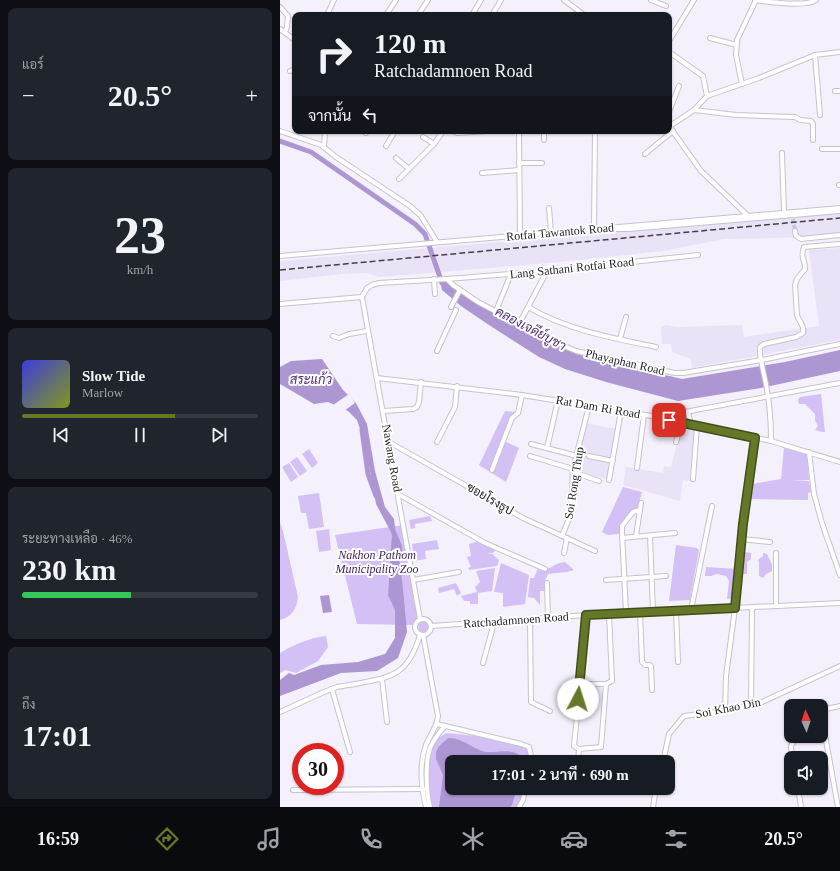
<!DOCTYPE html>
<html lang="th">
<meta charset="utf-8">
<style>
:root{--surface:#171b24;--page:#20242c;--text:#f1f3f6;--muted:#9ea1a6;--line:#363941;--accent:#667827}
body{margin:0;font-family:"Times New Roman",Sarabun,serif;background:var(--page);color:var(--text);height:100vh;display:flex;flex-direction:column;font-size:15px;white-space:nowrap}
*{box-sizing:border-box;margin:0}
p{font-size:13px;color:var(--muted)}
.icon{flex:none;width:22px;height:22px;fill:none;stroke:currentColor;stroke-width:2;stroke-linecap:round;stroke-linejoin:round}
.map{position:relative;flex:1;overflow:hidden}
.details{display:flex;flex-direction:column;gap:8px;padding:8px;background:#0d0f14;width:280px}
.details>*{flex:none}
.top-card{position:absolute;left:12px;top:12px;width:380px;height:122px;border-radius:8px;box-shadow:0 1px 3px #0004;background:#171b24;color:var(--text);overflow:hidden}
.needle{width:26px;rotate:357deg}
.tools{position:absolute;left:504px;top:699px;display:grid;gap:8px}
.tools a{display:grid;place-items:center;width:44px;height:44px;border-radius:8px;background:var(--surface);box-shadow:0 1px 3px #0004;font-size:20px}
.speed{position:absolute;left:12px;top:743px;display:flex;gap:8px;font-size:20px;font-weight:700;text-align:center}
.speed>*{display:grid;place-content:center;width:52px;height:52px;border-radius:50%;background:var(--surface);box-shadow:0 1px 3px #0004;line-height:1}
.speed .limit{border:6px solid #d22;background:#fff;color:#111}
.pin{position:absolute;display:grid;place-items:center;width:34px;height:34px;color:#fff;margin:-17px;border-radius:8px;box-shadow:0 2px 6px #0006}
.me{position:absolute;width:44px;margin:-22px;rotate:5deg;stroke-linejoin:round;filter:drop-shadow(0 0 3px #0008)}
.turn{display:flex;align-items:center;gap:14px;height:84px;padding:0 16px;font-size:18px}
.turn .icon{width:52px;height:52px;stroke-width:2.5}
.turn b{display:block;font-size:28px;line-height:34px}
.then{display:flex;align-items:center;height:38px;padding:0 16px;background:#0003;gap:8px;font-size:15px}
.big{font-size:30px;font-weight:600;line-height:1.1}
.details .widget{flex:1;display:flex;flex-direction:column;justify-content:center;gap:6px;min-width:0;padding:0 14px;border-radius:8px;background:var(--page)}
.details .dial{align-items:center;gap:0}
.dial b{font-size:52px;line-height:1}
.song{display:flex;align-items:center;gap:12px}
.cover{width:48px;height:48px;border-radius:6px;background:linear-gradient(135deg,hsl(240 70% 55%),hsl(70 70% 35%))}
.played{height:4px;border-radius:2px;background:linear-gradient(90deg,var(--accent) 65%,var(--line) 65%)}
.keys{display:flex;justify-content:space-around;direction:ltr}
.heat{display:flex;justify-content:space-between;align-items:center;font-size:22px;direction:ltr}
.charge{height:6px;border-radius:3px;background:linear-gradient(90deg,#34c759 46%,var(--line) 0)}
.trip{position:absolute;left:165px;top:755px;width:230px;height:40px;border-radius:8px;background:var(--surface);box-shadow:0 1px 3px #0004;font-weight:600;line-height:40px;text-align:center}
.menu{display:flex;height:64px;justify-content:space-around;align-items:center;background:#090b0e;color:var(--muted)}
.menu .icon{width:28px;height:28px}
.menu .on{color:var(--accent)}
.menu b{font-size:18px;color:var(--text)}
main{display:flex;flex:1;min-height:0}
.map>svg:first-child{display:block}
</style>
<main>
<section class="details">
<div class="widget"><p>แอร์</p>
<div class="heat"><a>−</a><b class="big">20.5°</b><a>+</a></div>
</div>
<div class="widget dial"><b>23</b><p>km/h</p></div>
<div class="widget">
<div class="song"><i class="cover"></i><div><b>Slow Tide</b><p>Marlow</p></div></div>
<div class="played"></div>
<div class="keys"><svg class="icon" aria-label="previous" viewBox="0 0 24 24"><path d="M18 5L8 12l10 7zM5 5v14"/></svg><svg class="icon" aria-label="pause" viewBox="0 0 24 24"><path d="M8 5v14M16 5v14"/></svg><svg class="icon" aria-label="next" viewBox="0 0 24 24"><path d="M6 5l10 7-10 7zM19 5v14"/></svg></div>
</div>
<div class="widget"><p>ระยะทางเหลือ · 46%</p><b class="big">230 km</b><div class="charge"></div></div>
<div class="widget"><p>ถึง</p><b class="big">17:01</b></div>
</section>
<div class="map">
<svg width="560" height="807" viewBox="0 0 560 807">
<rect width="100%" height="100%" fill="#f4f0fc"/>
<g fill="#eae3f7">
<path d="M560,213V235L539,237L444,239L384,251L269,263L100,277L86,273L62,274L0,281V261Z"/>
<path d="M560,248V340L412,368L411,359L392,352L391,344H382L381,327L386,325L397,327L462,325L464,337L539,326L529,250Z"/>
<path d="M305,423L337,429L328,480L293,469Z"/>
<path d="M402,425L418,428L414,482L403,480L400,501L343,485L346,467L383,473L384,466L391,467Z"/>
</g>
<g fill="#d3c1f5">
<path d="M541,394L545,432H542L535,430L538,426L535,420V414L525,404H519L518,400L520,397Z"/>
<path d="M225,411L236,412L222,440L239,448L226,482L199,465Z"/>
<path d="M504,448L527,454L529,480H511L529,481L531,492L528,493V500L469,499L472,484L501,479Z"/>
<path d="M29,449L38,463L32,468L22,454Z"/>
<path d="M17,457L27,471L20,476L10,462Z"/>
<path d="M9,463L18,477L11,482L2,467Z"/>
<path d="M343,487L362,492L358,508C346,512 341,523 339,534L328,535L322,532Z"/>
<path d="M39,493L44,527L29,529L26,513H21L18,496Z"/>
<path d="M150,516L152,521L135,524V528L131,529L129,520Z"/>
<path d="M0,522L3,531L18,597C17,608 12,617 0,620Z"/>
<path d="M124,525L141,621H145L149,627C147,631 146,632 142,632L139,630L138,625H135L77,624L55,535Z"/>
<path d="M49,529L51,550L39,552L36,531Z"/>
<path d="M157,540L159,549L145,551L146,559L134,561L132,544Z"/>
<path d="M199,541L216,549L213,553H207L212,554L219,560L217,566L189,570L188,568L191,567L187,557L191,556L189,544Z"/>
<path d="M396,545L417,548L419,550L410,600L389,601Z"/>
<path d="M464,552L471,553V559L467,562V574H461Z"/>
<path d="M483,553L487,554L492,565V571L486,574L483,578L479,576V562L478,560L483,556Z"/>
<path d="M285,562L294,570L286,572L268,574L265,581V591H260V605L254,598L248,597L250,578H254L258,568C272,572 272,563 285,562Z"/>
<path d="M221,563L249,575L245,604L223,607V593L214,592Z"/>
<path d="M426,567L458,569L455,598L447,599L449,581L446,576L437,574L431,576H425Z"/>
<path d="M215,568L212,591L198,593V604H190V601H184L181,596L197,592L195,587L200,582L196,571Z"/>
<path d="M176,583L181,593L177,596L174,589L159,593L158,588Z"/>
<path d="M46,636L48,647L38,661L16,673L5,670L0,673V653C15,644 29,638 46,636Z"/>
<path d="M166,733C191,736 226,736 248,748L250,762H172V788H245L242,800L238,807H151L149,800C148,774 140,748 166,733Z"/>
</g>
<g fill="#ac97d2">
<path d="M160,281H165L186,296L244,331L297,354L402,379L505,362L560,350V371L481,388L398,401L326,382L285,369L259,357L209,325L181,306L162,290Z"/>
<path d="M42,359L63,390L76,403L87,424L95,471L105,507L114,519L123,589L127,632L118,658L97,671L61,673L0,696V680L9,673L14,675L41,665L78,662L105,654L115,638V610L108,595L112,534L96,504L85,444L77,420L68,411L48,402L34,404L0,384V367L11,361Z"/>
<path d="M49,595L52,612L43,613L40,596Z"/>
<path d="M168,738C183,737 193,750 207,752C217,753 241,746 243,762H172V788H237L232,805L230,807H159L163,775L156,759V752L159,746Z"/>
</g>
<path fill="#f4f0fc" d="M69,394L75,403L64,411L54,407L53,405Z"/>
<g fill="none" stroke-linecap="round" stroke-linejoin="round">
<g stroke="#ac97d2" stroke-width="5">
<path d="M0,141L31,152L135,224L145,234L162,283"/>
<path d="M82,430L88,474L96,496"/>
<path d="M114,533C118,546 124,546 116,559"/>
</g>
<path stroke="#cbc7d2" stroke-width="4" stroke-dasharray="4 2" stroke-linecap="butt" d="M513,219L515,231"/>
<defs>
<g id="minor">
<path d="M284,0L304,15"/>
<path d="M371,0L386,6"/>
<path d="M475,0C488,2 526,7 536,0"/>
<path d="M0,7L8,16L7,27L5,32"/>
<path d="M47,15L54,0"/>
<path d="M106,15L116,0"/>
<path d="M138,15L148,0"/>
<path d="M192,15L201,0"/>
<path d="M212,15L221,0"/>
<path d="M0,29L15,40"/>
<path d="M430,38L457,45"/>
<path d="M389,41L414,0"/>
<path d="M389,52L423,76L427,96"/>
<path d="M535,55L540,115"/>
<path d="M10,71L15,69"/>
<path d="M462,84L456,55L457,40L476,0"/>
<path d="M555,91H560"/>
<path d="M414,110L456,115L515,117L520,120L531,121L533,124V140"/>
<path d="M389,112L399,86"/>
<path d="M389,126L421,171L467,215"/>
<path d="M390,126L414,110L427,96L479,78L535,55L560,52"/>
<path d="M0,131L41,145L56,157L130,206L141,216L157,242"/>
<path d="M83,131L86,133"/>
<path d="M172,131L177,133L208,131"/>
<path d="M239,131L240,235"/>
<path d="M264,131V140"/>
<path d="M143,137L154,144"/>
<path d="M106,146L115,131"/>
<path d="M44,147L45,131"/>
<path d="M542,149H560"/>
<path d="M502,153L504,213"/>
<path d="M365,154L393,131"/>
<path d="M116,158L129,169"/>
<path d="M239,163H262"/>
<path d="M202,173L239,170"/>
<path d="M119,179L154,144L163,131"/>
<path d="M559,185H560"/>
<path d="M269,208L271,233"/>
<path d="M314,229L315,131"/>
<path d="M333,229H349L560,211"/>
<path d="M515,231L516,236L521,239L560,235"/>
<path d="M0,256L560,208"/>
<path d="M154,279L155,294"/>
<path d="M167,279L267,271L418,255"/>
<path d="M0,304L82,297"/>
<path d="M171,307L180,290"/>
<path d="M248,307C287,330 332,338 376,347"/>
<path d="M216,311L231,274"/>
<path d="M239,324L267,271"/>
<path d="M53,336L59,338L69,334L87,331"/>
<path d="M340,339L346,317"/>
<path d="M157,351L176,310"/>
<path d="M97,378L242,395L378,417L560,383"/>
<path d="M103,411L133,409L137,407L139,402L141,382"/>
<path d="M408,412L411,425"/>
<path d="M380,418L491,441L560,462"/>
<path d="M491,441C491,424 490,407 487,390C486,381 478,353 480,347L484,344L516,337L523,333C525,325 519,322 517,315L515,285L517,279L525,269C525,258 520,259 524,247L560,244"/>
<path d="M109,442L243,518L315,551"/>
<path d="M157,442L175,407L177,386"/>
<path d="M396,442L401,423"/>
<path d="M251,444L297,456"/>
<path d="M267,448L278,400"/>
<path d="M529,452L534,494L542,523L560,575"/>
<path d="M250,456L293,469"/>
<path d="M309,456L333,461"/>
<path d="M357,468L364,415"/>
<path d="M212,470L232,418L238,413L242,395"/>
<path d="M293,472L319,481"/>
<path d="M413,479L417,426"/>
<path d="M329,480L341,411"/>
<path d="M118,494L205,543L265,569"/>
<path d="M282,536L291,514L293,469L309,406"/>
<path d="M356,536L361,503"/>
<path d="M370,536L373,612"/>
<path d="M342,538L395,533"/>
<path d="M461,539L490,542"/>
<path d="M284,553L287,538"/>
<path d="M133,580L179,572"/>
<path d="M326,580L386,576"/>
<path d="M267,583L268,618"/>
<path d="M496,606V553"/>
<path d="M411,610L432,506"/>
<path d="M396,611L398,662"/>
<path d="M360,612L362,662L365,665H370L371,666L372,690"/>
<path d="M346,613L342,532V526L353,512L360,510"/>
<path d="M307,615L294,746L299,749L321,747L326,684"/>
<circle cx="143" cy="627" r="8"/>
<path d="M140,619L82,297L87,288L92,285L99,283L167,279L173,285L198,302L268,339L296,351L395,373H403L482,360L560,344"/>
<path d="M250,619L251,702L270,711"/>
<path d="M151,626L307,615L560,603"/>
<path d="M143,635L158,716C157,727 150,735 146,745C139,763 141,788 146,807"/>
<path d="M203,663L214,623"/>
<path d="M102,679L107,722"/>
<path d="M300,684H326L332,681L329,614"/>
<path d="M52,689L70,752"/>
<path d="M471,705L472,608"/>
<path d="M541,710L560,706"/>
<path d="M445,711L446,676L455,608L463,524L475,438"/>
<path d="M0,712C19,704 37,694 57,687C62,686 69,685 75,684C113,677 128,675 140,635"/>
<path d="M541,713L558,807"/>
<path d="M157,724L241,744L249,747L251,756L250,762"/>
<path d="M512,758L511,746L517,736"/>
<path d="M298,762L299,749"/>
<path d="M383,762L389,734L404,716L445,711L480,703L560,666"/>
<path d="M518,788L521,807"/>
<path d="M13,790L143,789"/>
<path d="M295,790V788"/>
<path d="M150,807C146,792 145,762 150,748C153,740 159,733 164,727"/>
<path d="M239,807L243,800L245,788"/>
<path d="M373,807L376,788"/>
</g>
</defs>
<use href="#minor" stroke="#c6c2ce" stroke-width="6"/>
<use href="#minor" stroke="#fff" stroke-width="4"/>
<path stroke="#414045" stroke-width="1.5" stroke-dasharray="6 3" stroke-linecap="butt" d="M0,270L560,218"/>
</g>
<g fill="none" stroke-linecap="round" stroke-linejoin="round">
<defs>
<path id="route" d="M298,699L306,615L455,608L463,524L475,438L389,420"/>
</defs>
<use href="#route" stroke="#424e19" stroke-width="10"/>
<use href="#route" stroke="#667827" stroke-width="7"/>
</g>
<g text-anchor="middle" stroke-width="4" stroke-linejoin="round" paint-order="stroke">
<g font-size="12" fill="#252428" stroke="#fff">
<text transform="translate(280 232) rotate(-5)" y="4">Rotfai Tawantok Road</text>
<text transform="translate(292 268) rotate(-6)" y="4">Lang Sathani Rotfai Road</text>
<text transform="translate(345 362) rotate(13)" y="4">Phayaphan Road</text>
<text transform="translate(318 407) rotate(10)" y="4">Rat Dam Ri Road</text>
<text transform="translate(112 458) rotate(80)" y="4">Nawang Road</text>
<text transform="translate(294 483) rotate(-81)" y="4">Soi Rong Thup</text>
<text transform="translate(210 499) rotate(30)" y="4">ซอยโรงธูป</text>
<text transform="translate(236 620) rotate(-4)" y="4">Ratchadamnoen Road</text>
<text transform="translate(448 708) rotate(-11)" y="4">Soi Khao Din</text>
</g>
<g font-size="12" font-style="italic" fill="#3d1d63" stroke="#fff">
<text x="97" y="559">Nakhon Pathom<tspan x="97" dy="14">Municipality Zoo</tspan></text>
</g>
<g font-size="13" font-style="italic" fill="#503279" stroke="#fff">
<text transform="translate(251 328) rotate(28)" y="5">คลองเจดีย์บูชา</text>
<text x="31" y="384">สระแก้ว</text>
</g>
</g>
</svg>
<div class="tools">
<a><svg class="needle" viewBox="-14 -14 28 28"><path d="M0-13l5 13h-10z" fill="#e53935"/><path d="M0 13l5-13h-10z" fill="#9ea1a6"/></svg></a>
<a><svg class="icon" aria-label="sound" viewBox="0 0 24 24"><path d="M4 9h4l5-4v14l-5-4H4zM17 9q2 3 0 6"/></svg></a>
</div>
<div class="speed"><div class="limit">30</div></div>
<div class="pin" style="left:389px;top:420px;background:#d93025"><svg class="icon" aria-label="arrive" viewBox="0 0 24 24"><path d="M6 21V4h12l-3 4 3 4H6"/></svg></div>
<svg class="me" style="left:298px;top:699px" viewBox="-20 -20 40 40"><circle r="19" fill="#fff"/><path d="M0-13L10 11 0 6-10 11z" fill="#667827"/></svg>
<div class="trip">17:01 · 2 นาที · 690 m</div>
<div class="top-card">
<div class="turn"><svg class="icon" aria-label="right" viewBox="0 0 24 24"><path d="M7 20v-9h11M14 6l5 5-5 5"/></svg><div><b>120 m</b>Ratchadamnoen Road</div></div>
<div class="then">จากนั้น<svg class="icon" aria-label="left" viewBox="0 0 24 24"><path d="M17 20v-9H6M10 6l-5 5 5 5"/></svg></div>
</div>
</div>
</main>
<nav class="menu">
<b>16:59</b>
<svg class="icon on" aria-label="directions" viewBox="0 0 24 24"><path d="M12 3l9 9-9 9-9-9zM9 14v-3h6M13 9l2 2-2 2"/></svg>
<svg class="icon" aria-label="music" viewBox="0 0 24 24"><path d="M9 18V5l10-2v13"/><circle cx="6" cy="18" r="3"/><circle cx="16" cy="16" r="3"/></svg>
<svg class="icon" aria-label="phone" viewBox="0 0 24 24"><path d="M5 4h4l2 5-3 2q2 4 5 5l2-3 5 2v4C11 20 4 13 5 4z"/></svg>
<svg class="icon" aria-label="climate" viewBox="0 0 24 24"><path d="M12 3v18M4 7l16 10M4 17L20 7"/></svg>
<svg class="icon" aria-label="car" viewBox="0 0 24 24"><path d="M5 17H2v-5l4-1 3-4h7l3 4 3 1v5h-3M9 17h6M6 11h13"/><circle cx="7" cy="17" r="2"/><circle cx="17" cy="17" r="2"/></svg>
<svg class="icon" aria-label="filters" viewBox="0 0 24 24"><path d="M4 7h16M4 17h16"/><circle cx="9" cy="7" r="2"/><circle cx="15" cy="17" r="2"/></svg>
<b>20.5°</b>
</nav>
